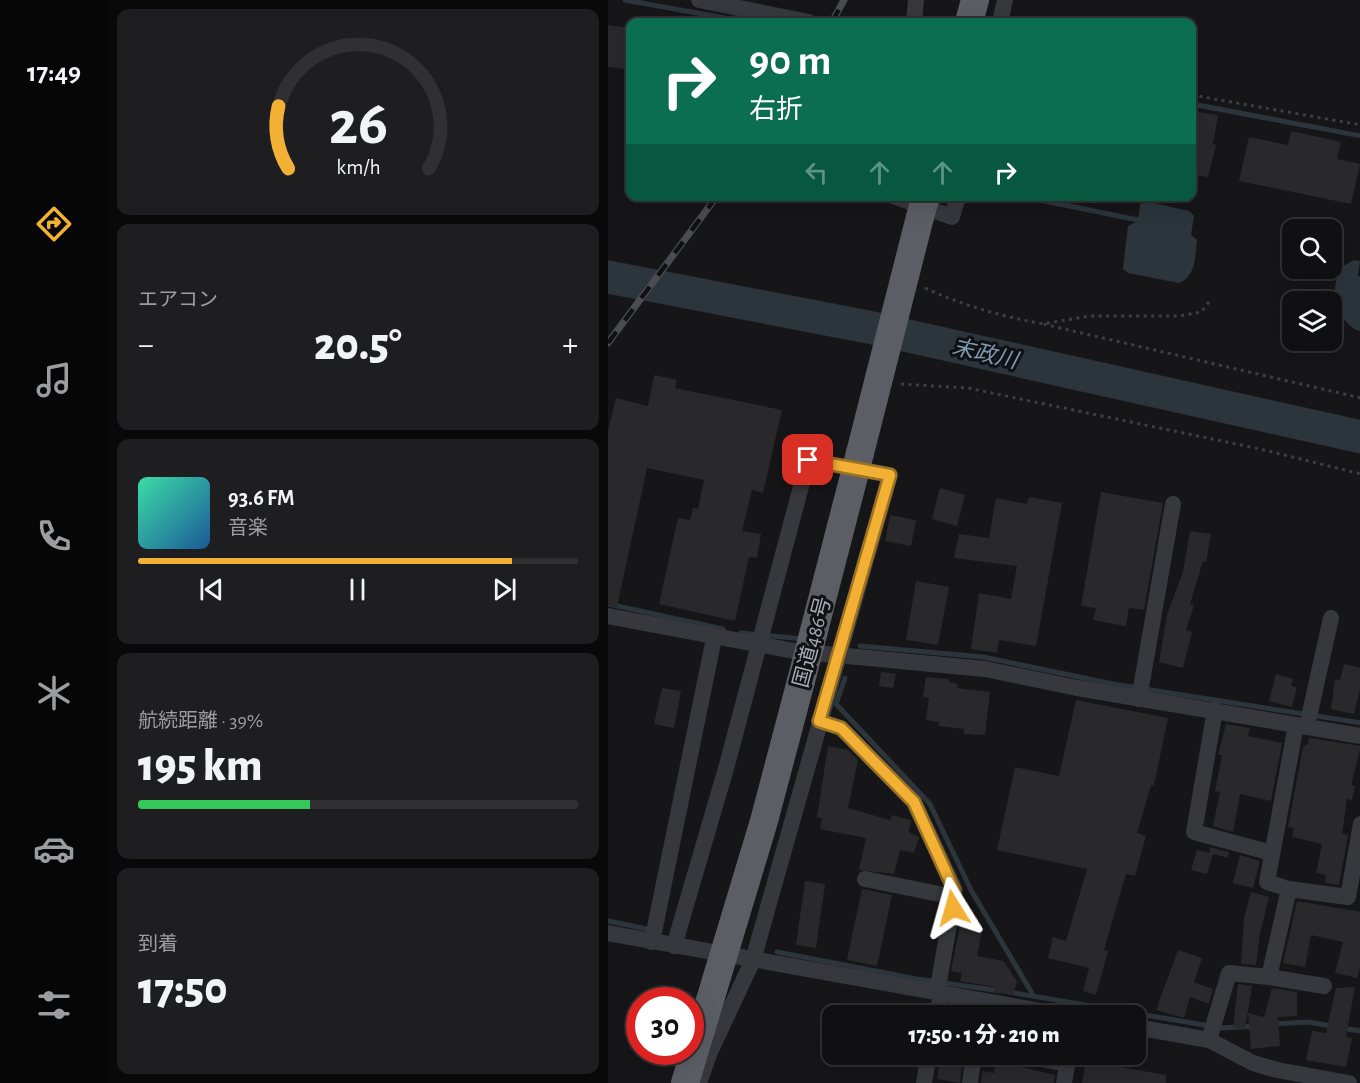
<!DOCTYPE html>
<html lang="ja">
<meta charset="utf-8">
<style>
:root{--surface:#101012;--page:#1e1e20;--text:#f1f3f6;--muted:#9c9d9f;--line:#303032;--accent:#f2b134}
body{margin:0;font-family:"Alegreya Sans","Noto Sans JP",sans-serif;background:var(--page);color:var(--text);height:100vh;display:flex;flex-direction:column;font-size:22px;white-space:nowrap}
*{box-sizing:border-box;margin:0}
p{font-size:20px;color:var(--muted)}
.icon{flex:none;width:33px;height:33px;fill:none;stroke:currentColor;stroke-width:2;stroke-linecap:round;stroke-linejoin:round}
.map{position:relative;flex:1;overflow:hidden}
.panel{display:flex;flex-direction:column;gap:9px;padding:9px;background:#09090a;width:500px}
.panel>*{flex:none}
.guide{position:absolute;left:18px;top:18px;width:570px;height:183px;border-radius:12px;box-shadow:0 6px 24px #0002,0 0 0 2px var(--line);background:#0b6e4f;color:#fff;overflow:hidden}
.buttons{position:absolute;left:674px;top:219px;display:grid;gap:12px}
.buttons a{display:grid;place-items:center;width:60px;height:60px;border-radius:12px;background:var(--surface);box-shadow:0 6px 24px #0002,0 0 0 2px var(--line);font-size:30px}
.speed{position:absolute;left:18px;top:987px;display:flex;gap:12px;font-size:30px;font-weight:700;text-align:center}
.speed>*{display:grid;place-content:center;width:78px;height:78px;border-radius:50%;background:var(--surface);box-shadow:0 6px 24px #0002,0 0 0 2px var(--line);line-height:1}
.speed .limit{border:9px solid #d22;background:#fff;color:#111}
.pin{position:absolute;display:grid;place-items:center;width:51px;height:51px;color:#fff;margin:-26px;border-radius:12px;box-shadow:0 3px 9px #0006}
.me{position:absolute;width:66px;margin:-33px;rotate:352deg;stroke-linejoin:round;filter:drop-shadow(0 0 4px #0008)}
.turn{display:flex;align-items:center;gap:21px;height:126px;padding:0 24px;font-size:27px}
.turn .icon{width:78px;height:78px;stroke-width:2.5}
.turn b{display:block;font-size:42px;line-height:51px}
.lanes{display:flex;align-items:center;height:57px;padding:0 24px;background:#0003;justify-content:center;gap:30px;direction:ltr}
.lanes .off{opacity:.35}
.big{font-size:45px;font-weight:800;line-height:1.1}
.panel .tile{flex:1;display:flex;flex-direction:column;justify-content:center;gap:9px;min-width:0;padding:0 21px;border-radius:12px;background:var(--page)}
.panel .dial{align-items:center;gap:0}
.dial svg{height:156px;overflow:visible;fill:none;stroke:var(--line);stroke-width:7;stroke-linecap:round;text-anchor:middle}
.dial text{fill:var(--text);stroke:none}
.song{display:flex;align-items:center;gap:18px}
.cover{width:72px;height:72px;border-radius:9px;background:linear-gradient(135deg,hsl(160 70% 55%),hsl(210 70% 35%))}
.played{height:6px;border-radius:3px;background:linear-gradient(90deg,var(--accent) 85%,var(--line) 85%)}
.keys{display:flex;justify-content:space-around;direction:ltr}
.heat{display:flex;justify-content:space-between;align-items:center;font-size:33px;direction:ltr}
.charge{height:9px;border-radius:4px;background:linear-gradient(90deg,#34c759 39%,var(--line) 0)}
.trip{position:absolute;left:214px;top:1005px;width:324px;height:60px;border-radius:12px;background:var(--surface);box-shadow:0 6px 24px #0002,0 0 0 2px var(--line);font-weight:800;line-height:60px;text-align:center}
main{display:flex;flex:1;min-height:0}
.menu{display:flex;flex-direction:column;width:108px;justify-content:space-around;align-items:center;background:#060607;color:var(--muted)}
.menu .icon{width:42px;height:42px}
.menu .selected{color:var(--accent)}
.menu b{font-size:27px;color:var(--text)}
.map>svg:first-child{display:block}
</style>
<main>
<nav class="menu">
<b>17:49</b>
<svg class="icon selected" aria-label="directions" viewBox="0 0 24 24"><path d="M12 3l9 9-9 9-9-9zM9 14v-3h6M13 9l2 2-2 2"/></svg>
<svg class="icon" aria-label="music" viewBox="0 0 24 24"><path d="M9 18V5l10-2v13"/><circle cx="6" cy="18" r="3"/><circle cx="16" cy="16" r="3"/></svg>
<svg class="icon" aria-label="phone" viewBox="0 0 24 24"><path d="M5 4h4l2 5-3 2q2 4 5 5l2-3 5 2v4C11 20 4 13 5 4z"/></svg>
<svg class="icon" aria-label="climate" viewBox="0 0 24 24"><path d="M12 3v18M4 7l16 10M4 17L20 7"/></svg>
<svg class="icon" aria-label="car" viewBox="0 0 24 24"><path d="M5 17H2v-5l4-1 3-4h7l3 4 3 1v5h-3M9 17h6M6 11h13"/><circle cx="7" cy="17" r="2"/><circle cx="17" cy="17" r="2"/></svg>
<svg class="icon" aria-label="filters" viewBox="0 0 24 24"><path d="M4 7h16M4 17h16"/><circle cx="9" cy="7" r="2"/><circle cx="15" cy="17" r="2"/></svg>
</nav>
<section class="panel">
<div class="tile dial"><svg viewBox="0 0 100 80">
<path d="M14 69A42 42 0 1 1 86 69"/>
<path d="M14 69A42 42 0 0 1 9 37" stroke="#f2b134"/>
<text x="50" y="56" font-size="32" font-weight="700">26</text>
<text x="50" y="72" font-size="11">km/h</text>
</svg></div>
<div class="tile"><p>エアコン</p>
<div class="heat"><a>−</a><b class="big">20.5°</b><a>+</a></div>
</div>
<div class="tile">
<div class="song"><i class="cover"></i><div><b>93.6 FM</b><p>音楽</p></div></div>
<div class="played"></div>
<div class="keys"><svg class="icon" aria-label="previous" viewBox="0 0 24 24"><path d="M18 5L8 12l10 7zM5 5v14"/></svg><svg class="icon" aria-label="pause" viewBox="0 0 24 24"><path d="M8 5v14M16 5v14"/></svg><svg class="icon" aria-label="next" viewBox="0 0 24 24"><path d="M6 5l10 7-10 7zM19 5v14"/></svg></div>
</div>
<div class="tile"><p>航続距離 · 39%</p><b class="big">195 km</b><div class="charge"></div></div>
<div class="tile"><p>到着</p><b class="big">17:50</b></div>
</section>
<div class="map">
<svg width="753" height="1083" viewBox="0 0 753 1083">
<rect width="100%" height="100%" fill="#161618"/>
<g fill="#2c353c">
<path d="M541,202L581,211L586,216L583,235L589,240C587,256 588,277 571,283L520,273L515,269L520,226L530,221L532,204Z"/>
<path d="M746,260L752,261L750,276L753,277L752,331C740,329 739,316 723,314L730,269Z"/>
</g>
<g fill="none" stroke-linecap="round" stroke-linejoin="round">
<g stroke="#2c353c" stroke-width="5">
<path d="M17,0L139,22"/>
<path d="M584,104L753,136"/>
<path d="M412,196L535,221"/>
<path d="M0,604L115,629"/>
<path d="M133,633L195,639"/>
<path d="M252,646L375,657L505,684L753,723"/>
<path d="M237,678L228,704L322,804L363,890L425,995"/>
<path d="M0,921L39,929"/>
<path d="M169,952L309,979L392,991"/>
<path d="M401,992L614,1028L647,1026"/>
<path d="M665,1024L700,1022L724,1026"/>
<path d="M733,1028L753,1031"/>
</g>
<path stroke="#2c353c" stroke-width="33" d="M0,277L260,327L753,437"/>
</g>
<g fill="#29292c">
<path d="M0,25L22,28L16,69L0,67Z"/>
<path d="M590,112L610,115L605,144L608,145L600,177L584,174V139Z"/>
<path d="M683,131L733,142L729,159L752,164L743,204L631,181L641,137L680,145Z"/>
<path d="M46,375L69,380L67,388L174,410L155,493L144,490L134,531L153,534L149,558L141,557L127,621L51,604L70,518L82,520L85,508L90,509L96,480L39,468L9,607L0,606V431L8,398L40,406Z"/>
<path d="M332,488L357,495L349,526L324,519Z"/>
<path d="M493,492L555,503L536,610L521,608L518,626L485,620L488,608L473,606Z"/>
<path d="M421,497L454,503L428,646L391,640L389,653L363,649L371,593L403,599L409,566L346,558L351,534L381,538L388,498L419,504Z"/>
<path d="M282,515L308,520L303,546L277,541Z"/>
<path d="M582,531L603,534L598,562L595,561L582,604L586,605L578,630L584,632L575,668L551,662L559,615L575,572Z"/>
<path d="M308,581L341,587L330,645L298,640Z"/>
<path d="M736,664L753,668V685L746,714L723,709L727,679L732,680Z"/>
<path d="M273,672L288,674L285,688L271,686Z"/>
<path d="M668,674L685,679L683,686L689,687L684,707L661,701Z"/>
<path d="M318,677L341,679V682L350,684L349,688L382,692L377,735L356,734V729L331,726V722L318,720L321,698L315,697Z"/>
<path d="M54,688L73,691L66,728L46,724Z"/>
<path d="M468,700L560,718L546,785H543L529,833L538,836L527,876L518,874L496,950L500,951L488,995L475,991L481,968L440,958L445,937L458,941L479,869L389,850L407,767L451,776Z"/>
<path d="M618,724L642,728L640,736L674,743L663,801L632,794L625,832L605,826L612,792L607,791L614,755H610Z"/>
<path d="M701,738L753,746L743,785L747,786L744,800L739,799L734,834L740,835L731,885L717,883L718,875L708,873L714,844L684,837L686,828L680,827L695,747L700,744Z"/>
<path d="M220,746L240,750L250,760L240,808L282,820L284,815L303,820L301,832L311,837L306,853L292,850L286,874L251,870L258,838L212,829L214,818L209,817Z"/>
<path d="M601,847L621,852L620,858L605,854L599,874L583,870L589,850L602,853Z"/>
<path d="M632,855L652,861L645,888L625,883Z"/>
<path d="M197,881L217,884L208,948L188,945Z"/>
<path d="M254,889L284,895L269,966L239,960Z"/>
<path d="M643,892L661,897L652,933L648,965L633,964L636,918Z"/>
<path d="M689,901L753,912V965L749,978L727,973L735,942L703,935L697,967L675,963Z"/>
<path d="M354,916L371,918L369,930L374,931L369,956L395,961L409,981L405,995L386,992L387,987L352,981L354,973L343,971Z"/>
<path d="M570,950L594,958L586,982L605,989L601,1004L582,997L576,1018L548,1010Z"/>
<path d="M630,984L644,986L637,1030L625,1028Z"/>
<path d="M747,987L738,1037L744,1038L738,1067L698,1060L704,1031L718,1033L728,988Z"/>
<path d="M664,988L689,992V1016L670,1017L672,1046L643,1049L640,1013L656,1017Z"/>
<path d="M333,1054H355L352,1083L329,1079Z"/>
<path d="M388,1061L447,1075L446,1083H373L374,1071L386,1073Z"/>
<path d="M478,1061L558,1075V1083H474Z"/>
</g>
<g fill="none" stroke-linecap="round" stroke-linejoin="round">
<g stroke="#3d3f44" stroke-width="3" stroke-dasharray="3 4.5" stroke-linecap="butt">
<path d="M584,95L753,125"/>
<path d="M317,288C356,306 393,316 435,324"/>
<path d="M601,302L593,312L572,316H482L435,324L753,398"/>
<path d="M293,384L360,388L652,449L753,474"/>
</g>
<g stroke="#37383d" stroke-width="16">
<path d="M91,0L201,22"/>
<path d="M306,22L308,0"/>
<path d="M392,22L397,0"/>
<path d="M285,196L344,217L350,196"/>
<path d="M0,616L186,651L377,669L469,688L753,736"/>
<path d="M531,699L565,504"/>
<path d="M607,710L586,832L664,853"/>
<path d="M211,721L233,728L306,802L347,890L329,993"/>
<path d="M699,726L723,618"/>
<path d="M257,879L346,897"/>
<path d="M681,889L659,882L688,725"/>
<path d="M0,933L460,1016"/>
<path d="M44,942L106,638"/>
<path d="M66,946L119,765L200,460L282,475L145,960L102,1052L91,1083"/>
<path d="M661,977L716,986"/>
<path d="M329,1016L333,994"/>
<path d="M528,1027L601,1040L645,1063L669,1070L741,1083"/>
<path d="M601,1040L621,973L661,977L681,889L740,897L753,824"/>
<path d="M409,1054L459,1064"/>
<path d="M316,1083L321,1054"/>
<path d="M362,1083L366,1054"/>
<path d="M456,1083L461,1054"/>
</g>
<g stroke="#5b5e65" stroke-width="28">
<path d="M361,22L367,0"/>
<path d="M252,453L312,217"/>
<path d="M77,1083L156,821L193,681"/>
</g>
<defs>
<g id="rail">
<path d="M224,22L236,0"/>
<path d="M0,343L109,196"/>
</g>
</defs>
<use href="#rail" stroke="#4a4c52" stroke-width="7"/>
<use href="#rail" stroke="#111113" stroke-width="4.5" stroke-dasharray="14" stroke-linecap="butt"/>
<g stroke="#5b5e65" stroke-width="28">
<path d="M312,217L318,196"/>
<path d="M193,681L252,453"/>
</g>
</g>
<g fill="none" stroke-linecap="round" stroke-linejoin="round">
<defs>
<path id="route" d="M200,460L282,475L211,721L233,728L306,802L346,890L345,908"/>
</defs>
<use href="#route" stroke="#9d7322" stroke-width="15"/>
<use href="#route" stroke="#f2b134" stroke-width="10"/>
</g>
<g text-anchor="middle" stroke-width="6" stroke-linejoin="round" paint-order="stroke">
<g font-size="21" fill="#a8adb8" stroke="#111113">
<text transform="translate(204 642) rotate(-75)" y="7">国道486号</text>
</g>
<g font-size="22" font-style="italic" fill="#7f9bb3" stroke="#111113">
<text transform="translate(377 353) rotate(13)" y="8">末政川</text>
</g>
</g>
</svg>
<div class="buttons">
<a><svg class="icon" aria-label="search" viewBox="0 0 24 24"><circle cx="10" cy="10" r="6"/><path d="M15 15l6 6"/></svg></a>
<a><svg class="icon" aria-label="layers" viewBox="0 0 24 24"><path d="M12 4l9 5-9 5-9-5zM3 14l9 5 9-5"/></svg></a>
</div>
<div class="speed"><div class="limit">30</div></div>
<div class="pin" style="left:200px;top:460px;background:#d93025"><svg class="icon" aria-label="arrive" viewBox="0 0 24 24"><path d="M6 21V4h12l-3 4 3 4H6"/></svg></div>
<svg class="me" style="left:345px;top:908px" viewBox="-20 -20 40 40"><path d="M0-17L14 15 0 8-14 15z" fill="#f2b134" stroke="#fff" stroke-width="4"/></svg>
<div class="trip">17:50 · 1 分 · 210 m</div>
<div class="guide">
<div class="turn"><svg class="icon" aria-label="right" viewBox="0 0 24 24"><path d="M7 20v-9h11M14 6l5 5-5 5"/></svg><div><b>90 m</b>右折</div></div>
<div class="lanes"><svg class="icon off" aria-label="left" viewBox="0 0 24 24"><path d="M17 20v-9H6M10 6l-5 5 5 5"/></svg><svg class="icon off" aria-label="ahead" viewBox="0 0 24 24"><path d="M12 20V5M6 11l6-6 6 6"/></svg><svg class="icon off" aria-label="ahead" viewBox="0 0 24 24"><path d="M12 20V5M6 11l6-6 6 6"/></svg><svg class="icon" aria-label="right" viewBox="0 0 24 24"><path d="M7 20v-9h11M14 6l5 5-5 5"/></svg></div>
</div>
</div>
</main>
